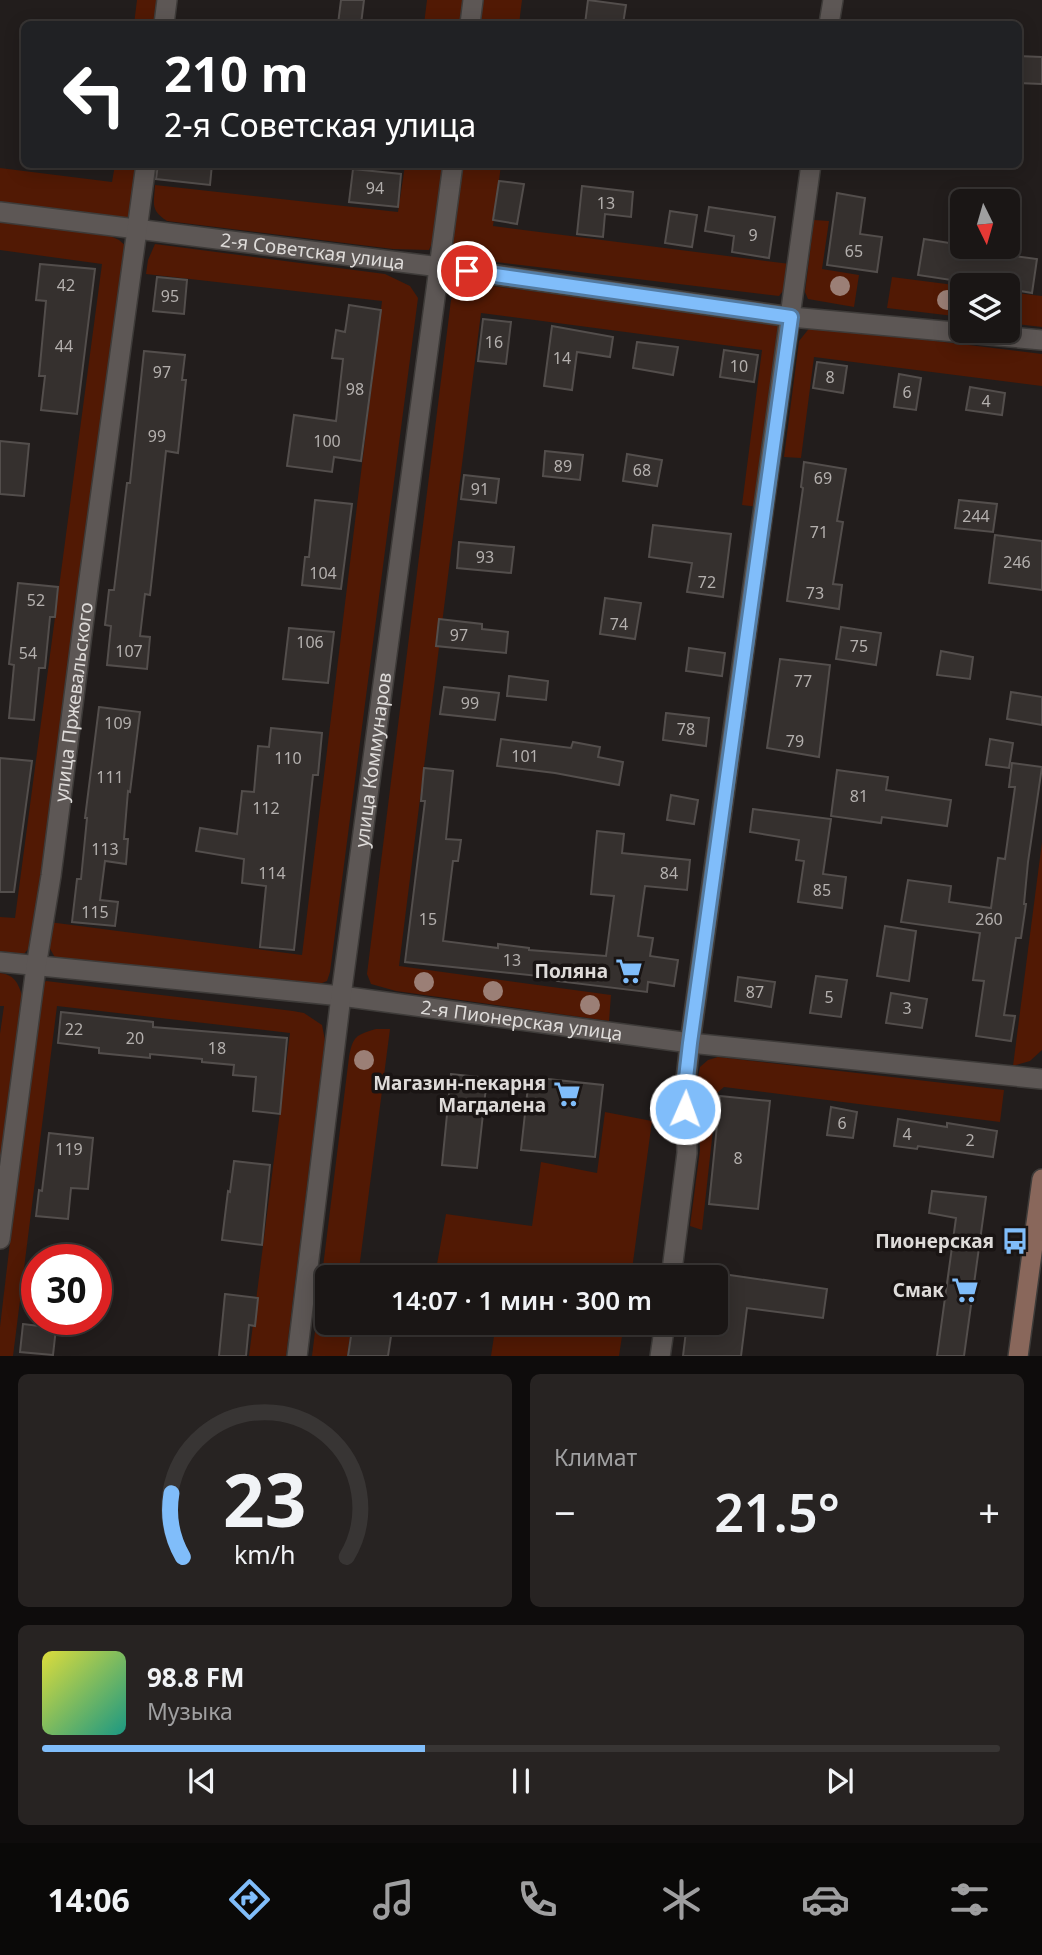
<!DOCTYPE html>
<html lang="ru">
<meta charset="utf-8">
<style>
:root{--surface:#1a1615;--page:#272322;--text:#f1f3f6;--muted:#9f9fa0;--line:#383534;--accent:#80bdfa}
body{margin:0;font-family:"Noto Sans",sans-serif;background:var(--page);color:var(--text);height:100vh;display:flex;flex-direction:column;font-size:26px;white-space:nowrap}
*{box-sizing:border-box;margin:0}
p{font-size:23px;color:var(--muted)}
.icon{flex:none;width:38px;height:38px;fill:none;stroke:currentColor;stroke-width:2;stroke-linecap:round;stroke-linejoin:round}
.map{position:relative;height:1356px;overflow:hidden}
.drawer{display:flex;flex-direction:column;gap:18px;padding:18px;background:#0e0c0c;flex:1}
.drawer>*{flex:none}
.hud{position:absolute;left:21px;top:21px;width:1001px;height:147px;border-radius:10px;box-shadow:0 4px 18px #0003,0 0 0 2px var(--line);background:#202124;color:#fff;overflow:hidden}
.needle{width:46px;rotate:175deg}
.tools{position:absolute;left:950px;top:189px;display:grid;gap:14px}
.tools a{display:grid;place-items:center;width:70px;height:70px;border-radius:10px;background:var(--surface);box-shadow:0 4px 18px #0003,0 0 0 2px var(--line);font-size:35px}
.speed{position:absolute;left:21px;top:1244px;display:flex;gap:14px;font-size:35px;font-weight:700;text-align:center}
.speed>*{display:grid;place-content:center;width:91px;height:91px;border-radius:50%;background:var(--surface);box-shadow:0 4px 18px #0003,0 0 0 2px var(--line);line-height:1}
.speed .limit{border:10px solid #d22;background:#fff;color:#111}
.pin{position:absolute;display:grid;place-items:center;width:60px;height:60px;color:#fff;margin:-30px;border:4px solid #fff;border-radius:50%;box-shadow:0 2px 7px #0007}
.me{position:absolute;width:77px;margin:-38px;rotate:2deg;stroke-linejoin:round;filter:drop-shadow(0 0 5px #0008)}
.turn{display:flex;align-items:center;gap:24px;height:147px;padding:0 28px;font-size:32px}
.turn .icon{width:91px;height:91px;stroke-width:2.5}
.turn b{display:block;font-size:49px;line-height:60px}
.big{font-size:52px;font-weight:600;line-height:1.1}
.drawer .card{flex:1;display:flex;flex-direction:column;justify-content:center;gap:10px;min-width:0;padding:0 24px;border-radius:10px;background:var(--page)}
.drawer .dial{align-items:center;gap:0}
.dial svg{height:182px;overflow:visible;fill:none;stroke:var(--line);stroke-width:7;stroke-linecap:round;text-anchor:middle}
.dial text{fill:var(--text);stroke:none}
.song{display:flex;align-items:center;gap:21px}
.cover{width:84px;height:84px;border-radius:10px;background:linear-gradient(135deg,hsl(60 70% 55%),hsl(170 70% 35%))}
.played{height:7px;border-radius:4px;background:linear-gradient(90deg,var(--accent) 40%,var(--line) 40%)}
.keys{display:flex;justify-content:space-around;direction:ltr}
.heat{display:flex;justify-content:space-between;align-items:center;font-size:38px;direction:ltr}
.drawer .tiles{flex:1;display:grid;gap:18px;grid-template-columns:1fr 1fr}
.card:last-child{grid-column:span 2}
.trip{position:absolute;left:315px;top:1265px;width:413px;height:70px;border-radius:10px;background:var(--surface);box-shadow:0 4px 18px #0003,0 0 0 2px var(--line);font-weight:600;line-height:70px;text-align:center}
.tab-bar{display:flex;height:112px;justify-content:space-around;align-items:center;background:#0a0908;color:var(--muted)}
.tab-bar .icon{width:49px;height:49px}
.tab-bar .current{color:var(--accent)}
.tab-bar b{font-size:32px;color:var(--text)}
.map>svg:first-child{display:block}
</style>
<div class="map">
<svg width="1042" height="1357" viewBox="0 0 1042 1357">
<rect width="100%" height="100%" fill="#221d1c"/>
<g fill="#511904">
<path d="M137,0H164L161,24H134Z"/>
<path d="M427,0H465L461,24H424Z"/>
<path d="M483,0H522L519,24H480Z"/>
<path d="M115,165H143L138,205L127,220L0,206V168L112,182Z"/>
<path d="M405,165H443L433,241L429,250L393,249L167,221C150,210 154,204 155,185L398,212Z"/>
<path d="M461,165H501L493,226L790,264L787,286L779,296L463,258L453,249L451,241Z"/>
<path d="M814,220L829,221L822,269L859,275L854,307L808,299L805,292Z"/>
<path d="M0,222L106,234L119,240L128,248L33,943L24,954L0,951V917L15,918L102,264L0,250Z"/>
<path d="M155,244L385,274L410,286L418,298L330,972L327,981L317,985L57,961L49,947V922L302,955L382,301L146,274L148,260Z"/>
<path d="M892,277L962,286V317L887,308Z"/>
<path d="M457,285H484L781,322L758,507L742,505L762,350L481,313L399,966L611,995L609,1021L396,991L371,984L367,974L451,300Z"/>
<path d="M1008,292L1042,296V327L1008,323Z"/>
<path d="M811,326L1042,354V386L814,357L801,458L784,457L799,341Z"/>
<path d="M1042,842V1050L1030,1061L1013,1066Z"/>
<path d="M0,973C16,975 19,985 23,999L0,1186V1034L4,1006H0Z"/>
<path d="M46,981L293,1011L304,1013L322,1025L325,1040L286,1356H249L290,1033L57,1006L13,1356L0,1357V1327L40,987Z"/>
<path d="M376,1029H390L358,1277L327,1278V1323H352L347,1356H312L349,1057C353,1036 356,1035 376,1029Z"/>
<path d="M718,1057L1004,1090L1000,1122L724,1087L717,1093L702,1230L690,1226L700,1150L697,1081L700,1067L708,1060Z"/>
<path d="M605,1112L652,1121L631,1277H502V1274L437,1264L446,1214L532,1226L541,1162L597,1173Z"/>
<path d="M496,1323H624L619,1356H491Z"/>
</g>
<g fill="#35302e" stroke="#534e4c" stroke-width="2">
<path d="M341,0H364L361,24H338Z"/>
<path d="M588,0L626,5L623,24H585Z"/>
<path d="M1018,56L1042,57V84L1018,83Z"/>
<path d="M158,164H212L210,185L156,179Z"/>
<path d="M353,169L401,174L398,207L349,202Z"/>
<path d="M499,181L524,184L517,224L493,220Z"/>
<path d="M582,186L633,192L631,217L605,214L603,237L577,234Z"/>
<path d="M837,193L865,198L860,234L882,237L877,272L827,265Z"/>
<path d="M709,207L775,217L769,258L732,252L734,236L705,231Z"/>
<path d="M670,211L697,215L692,247L665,243Z"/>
<path d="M924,239L962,245L966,247V250L1037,259L1032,293L1008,289V285H984L918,275Z"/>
<path d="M40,264L95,269L77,414L41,410L45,376H39L46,301L36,300Z"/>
<path d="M157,277L187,280L184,314L153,311Z"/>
<path d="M349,305L381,310L361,461L334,457L332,472L287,466L294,415L336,421L343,359L332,358L336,330L345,332Z"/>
<path d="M483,319L511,322L506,364L478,361Z"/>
<path d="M552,326L613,337L610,357L577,352L572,390L544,386Z"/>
<path d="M637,342L678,347L673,375L633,368Z"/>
<path d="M724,350L758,355L754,382L720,377Z"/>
<path d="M144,351L185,355L182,380H186L178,453L166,451L150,595L145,594L140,636L150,637L147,669L107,665L111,626L105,625L109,590H114L127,483H130Z"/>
<path d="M817,362L847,366L843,393L813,388Z"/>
<path d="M899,374L921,378L916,410L894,407Z"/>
<path d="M970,387L1005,393L1002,415L966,410Z"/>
<path d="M0,441L29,444L24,496L0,494Z"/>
<path d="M545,451L583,455L580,480L543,476Z"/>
<path d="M627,454L662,460L657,486L623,481Z"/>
<path d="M804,462L846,469L837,521L843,522L833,584L842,585L839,609L787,601L803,488L801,487Z"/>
<path d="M464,475L499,479L496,503L461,499Z"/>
<path d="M315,500L352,504L341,589L302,585L305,557H309Z"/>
<path d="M959,500L997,504L993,532L955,528Z"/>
<path d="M653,525L731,534L723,597L687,592L692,563L649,557Z"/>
<path d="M995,535L1042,541V590L989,583Z"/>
<path d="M459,542L514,547L511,573L457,568Z"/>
<path d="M18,583L58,587L55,617H50L45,668H39L34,720L9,718L14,665L9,664Z"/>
<path d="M605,598L641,603L635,639L600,634Z"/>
<path d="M439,619L482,624V629L508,632L506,653L436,646Z"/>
<path d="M841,627L881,633L876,665L836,659Z"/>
<path d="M289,628L334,632L328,683L283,679Z"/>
<path d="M689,648L725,653L722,676L686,671Z"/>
<path d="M941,651L973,657L970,679L937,675Z"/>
<path d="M780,659L830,665L819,757L767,748Z"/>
<path d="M509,676L548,681L546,700L507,696Z"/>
<path d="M444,687L499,693L495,720L440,714Z"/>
<path d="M1011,692L1042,697V725L1007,719Z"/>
<path d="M99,707L140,712L130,792L128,791L124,839H128L126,864L105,861L100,900L118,902L115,926L72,922L77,879H81L87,818H85Z"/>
<path d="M666,713L709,718L706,746L663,740Z"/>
<path d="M271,728L322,733L318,775H313L294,950L260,947L266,886L242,883L244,859L196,851L200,828L237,834L242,791L254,792L258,746L269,747Z"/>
<path d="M501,739L571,748L573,742L600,747L598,757L623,762L619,785L555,773L497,766Z"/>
<path d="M990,739L1013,743L1009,768L986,765Z"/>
<path d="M0,758L32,761L14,892H0Z"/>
<path d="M1012,763L1042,767L1028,862L1024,904H1026L1021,938H1016L1004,1015L1015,1016L1011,1041L976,1036L984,981L973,980L980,933L901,922L908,880L951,886L949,902L991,908L998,858L1005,859L1015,787H1009Z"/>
<path d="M424,768L453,771L446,839L461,840L458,861H453L443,941L498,948V944L529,948V950L606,956L614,896L591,894L597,831L624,834L622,853L690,860L687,890L645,886L638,936L653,938L650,956L678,960L674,986L648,982L647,992L557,981L558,978L405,962L425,801H421Z"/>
<path d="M837,770L888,777L886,790L951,800L947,826L882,817L881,823L831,816Z"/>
<path d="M671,795L698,800L694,824L667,820Z"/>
<path d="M753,809L831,819L823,874L846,877L842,908L798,902L804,861L796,860L799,840L750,832Z"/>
<path d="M885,926L916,931L909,981L877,976Z"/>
<path d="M816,976L847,980L841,1017L810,1013Z"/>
<path d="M738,977L775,982L771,1007L735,1001Z"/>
<path d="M891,993L927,999L922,1028L886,1023Z"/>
<path d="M61,1012L153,1022V1027L287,1038L280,1114L253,1111L256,1077L233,1075L234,1065L202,1062V1059L150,1054V1058L99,1053V1048L58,1043Z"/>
<path d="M451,1074L487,1078L477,1168L442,1165Z"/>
<path d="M529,1077L603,1085L595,1157L521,1150Z"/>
<path d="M720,1096L770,1101L758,1209L709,1204Z"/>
<path d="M831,1107L857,1112L853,1138L827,1135Z"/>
<path d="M898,1119L947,1127V1123L997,1131L993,1157L918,1146L917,1149L894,1146Z"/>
<path d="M49,1133L93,1138L88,1189L71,1188L68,1219L36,1216L39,1190L42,1191Z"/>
<path d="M234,1161L270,1165L262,1245L222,1240L228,1191L230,1192Z"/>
<path d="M932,1191L986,1197L964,1356H937L956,1218L929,1213Z"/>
<path d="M716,1273L827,1289L823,1318L747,1308L741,1356H683L687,1323H716Z"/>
<path d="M225,1294L258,1298L255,1326L249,1325L246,1356H219Z"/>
<path d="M353,1323H393L388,1356H348Z"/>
<path d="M23,1324L56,1328L53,1355L20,1352Z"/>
</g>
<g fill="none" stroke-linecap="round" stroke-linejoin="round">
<defs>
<g id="minor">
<path d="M164,24L167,0"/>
<path d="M470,24L473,0"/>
<path d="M829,24L833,0"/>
<path id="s1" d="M0,212L440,267L791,317L1042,340"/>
<path id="s2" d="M0,962L341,996L690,1043L1042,1079"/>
<path id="s3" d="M0,1239L36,967L51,876L88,587L146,164"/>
<path d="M671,1278L687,1153L685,1087L690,1043L811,164"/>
<path id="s4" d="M297,1357L341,996L453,164"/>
<path d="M660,1357L665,1323"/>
</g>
<path id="secondary" d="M1018,1357L1042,1179"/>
</defs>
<use href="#minor" stroke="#3e3b39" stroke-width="22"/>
<use href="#secondary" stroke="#3e3b39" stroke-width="22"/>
<use href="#minor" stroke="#5d5755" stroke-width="19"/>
<use href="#secondary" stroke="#89675b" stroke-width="19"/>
</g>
<g fill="#9b7f76">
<circle cx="840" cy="286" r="10"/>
<circle cx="947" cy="300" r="10"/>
<circle cx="424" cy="982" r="10"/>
<circle cx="493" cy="991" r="10"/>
<circle cx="590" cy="1005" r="10"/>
<circle cx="364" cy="1060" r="10"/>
</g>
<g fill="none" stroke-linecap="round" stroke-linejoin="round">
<defs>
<path id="route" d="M467,271L791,317L690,1043L685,1087V1109"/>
</defs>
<use href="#route" stroke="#537ba2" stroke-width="18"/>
<use href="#route" stroke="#80bdfa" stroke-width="12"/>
</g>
<defs>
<symbol id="supermarket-bare" viewBox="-9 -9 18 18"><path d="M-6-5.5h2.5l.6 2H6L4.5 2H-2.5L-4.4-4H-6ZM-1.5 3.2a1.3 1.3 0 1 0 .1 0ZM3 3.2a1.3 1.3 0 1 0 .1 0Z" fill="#80bdfa" stroke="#191413" stroke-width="2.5" paint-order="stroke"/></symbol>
<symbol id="bus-bare" viewBox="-9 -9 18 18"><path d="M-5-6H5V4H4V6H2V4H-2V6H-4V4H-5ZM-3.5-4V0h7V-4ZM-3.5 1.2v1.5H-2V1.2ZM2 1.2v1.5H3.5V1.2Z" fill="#80bdfa" stroke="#191413" stroke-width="2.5" paint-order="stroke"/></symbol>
</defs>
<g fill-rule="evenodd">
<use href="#supermarket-bare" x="610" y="952" width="38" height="38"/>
<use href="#supermarket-bare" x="548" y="1075" width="38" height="38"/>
<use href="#bus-bare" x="996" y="1222" width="38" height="38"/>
<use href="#supermarket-bare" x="946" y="1271" width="38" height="38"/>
</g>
<g text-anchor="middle" stroke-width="7" stroke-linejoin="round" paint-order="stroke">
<g font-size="16" fill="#b4b0ae">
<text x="375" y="194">94</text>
<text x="606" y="209">13</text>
<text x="753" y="241">9</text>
<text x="854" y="257">65</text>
<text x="66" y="291">42</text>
<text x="170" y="302">95</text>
<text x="494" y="348">16</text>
<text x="64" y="352">44</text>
<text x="562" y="364">14</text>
<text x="739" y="372">10</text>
<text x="162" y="378">97</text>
<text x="830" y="383">8</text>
<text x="355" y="395">98</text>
<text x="907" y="398">6</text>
<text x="986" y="407">4</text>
<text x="157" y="442">99</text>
<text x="327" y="447">100</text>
<text x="563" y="472">89</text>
<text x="642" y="476">68</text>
<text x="823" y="484">69</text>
<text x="480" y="495">91</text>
<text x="976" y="522">244</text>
<text x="819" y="538">71</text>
<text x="485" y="563">93</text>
<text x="1017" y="568">246</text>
<text x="323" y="579">104</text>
<text x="707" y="588">72</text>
<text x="815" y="599">73</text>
<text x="36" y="606">52</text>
<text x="619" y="630">74</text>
<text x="459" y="641">97</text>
<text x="310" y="648">106</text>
<text x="859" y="652">75</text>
<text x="129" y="657">107</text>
<text x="28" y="659">54</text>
<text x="803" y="687">77</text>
<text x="470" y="709">99</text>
<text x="118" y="729">109</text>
<text x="686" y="735">78</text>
<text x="795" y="747">79</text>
<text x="525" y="762">101</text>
<text x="288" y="764">110</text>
<text x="110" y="783">111</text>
<text x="859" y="802">81</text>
<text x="266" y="814">112</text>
<text x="105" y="855">113</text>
<text x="272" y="879">114</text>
<text x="669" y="879">84</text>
<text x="822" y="896">85</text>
<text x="95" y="918">115</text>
<text x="428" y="925">15</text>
<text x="989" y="925">260</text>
<text x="512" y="966">13</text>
<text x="755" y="998">87</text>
<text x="829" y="1003">5</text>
<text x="907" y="1014">3</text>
<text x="74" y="1035">22</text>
<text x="135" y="1044">20</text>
<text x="217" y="1054">18</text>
<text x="842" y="1129">6</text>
<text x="907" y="1140">4</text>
<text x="970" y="1146">2</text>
<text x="69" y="1155">119</text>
<text x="738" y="1164">8</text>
</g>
<g font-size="19" fill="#dedbd9" stroke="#191413">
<text dy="7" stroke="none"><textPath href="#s1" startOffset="315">2-я Советская улица</textPath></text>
<text dy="7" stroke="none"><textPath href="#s3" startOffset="542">улица Пржевальского</textPath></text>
<text dy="7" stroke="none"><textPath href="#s4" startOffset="602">улица Коммунаров</textPath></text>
<text dy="7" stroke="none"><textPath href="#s2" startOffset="525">2-я Пионерская улица</textPath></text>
</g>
<g font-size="19" font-weight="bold" fill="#dedbd9" stroke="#191413" text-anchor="end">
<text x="608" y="978">Поляна</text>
<text x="546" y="1090">Магазин-пекарня<tspan x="546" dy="22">Магдалена</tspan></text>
<text x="994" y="1248">Пионерская</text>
<text x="944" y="1297">Смак</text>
</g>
</g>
</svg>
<div class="tools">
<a><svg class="needle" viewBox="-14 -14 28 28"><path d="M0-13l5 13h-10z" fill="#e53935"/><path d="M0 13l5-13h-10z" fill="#9f9fa0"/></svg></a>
<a><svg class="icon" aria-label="layers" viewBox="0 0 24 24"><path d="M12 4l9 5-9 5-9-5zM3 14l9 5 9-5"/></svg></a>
</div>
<div class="speed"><div class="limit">30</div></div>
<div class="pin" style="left:467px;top:271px;background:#d93025"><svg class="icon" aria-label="arrive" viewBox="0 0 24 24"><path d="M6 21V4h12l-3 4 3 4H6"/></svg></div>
<svg class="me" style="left:685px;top:1109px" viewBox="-20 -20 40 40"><circle r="17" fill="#80bdfa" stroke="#fff" stroke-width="3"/><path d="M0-11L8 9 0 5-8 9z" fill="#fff"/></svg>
<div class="trip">14:07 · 1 мин · 300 m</div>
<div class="hud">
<div class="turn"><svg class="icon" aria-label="left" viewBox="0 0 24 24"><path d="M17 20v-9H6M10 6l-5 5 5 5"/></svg><div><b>210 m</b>2-я Советская улица</div></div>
</div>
</div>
<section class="drawer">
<div class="tiles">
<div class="card dial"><svg viewBox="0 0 100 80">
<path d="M14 69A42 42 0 1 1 86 69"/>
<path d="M14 69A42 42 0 0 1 9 41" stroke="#80bdfa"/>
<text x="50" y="56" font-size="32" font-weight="700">23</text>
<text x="50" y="72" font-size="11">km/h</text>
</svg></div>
<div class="card"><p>Климат</p>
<div class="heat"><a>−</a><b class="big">21.5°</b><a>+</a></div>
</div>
<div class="card">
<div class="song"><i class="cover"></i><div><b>98.8 FM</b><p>Музыка</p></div></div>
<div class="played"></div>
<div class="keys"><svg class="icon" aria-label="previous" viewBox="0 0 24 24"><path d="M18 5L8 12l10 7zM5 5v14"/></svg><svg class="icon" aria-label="pause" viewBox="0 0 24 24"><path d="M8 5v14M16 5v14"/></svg><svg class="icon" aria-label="next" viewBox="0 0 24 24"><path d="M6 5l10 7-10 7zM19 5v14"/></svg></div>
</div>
</div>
</section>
<nav class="tab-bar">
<b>14:06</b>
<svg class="icon current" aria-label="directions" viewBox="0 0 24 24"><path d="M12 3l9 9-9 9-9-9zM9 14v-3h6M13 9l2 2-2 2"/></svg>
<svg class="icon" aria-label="music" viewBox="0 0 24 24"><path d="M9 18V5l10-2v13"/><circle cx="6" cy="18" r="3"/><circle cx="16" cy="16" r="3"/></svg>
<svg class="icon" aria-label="phone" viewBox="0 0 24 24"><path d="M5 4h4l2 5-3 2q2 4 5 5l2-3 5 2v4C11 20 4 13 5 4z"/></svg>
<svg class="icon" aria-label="climate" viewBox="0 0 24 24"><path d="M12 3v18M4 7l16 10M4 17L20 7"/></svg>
<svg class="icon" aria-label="car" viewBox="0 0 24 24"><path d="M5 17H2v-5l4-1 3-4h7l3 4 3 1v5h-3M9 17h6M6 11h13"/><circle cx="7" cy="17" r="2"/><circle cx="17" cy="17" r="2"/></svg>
<svg class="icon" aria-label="filters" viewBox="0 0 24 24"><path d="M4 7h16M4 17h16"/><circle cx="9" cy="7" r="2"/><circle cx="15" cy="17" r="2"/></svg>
</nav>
